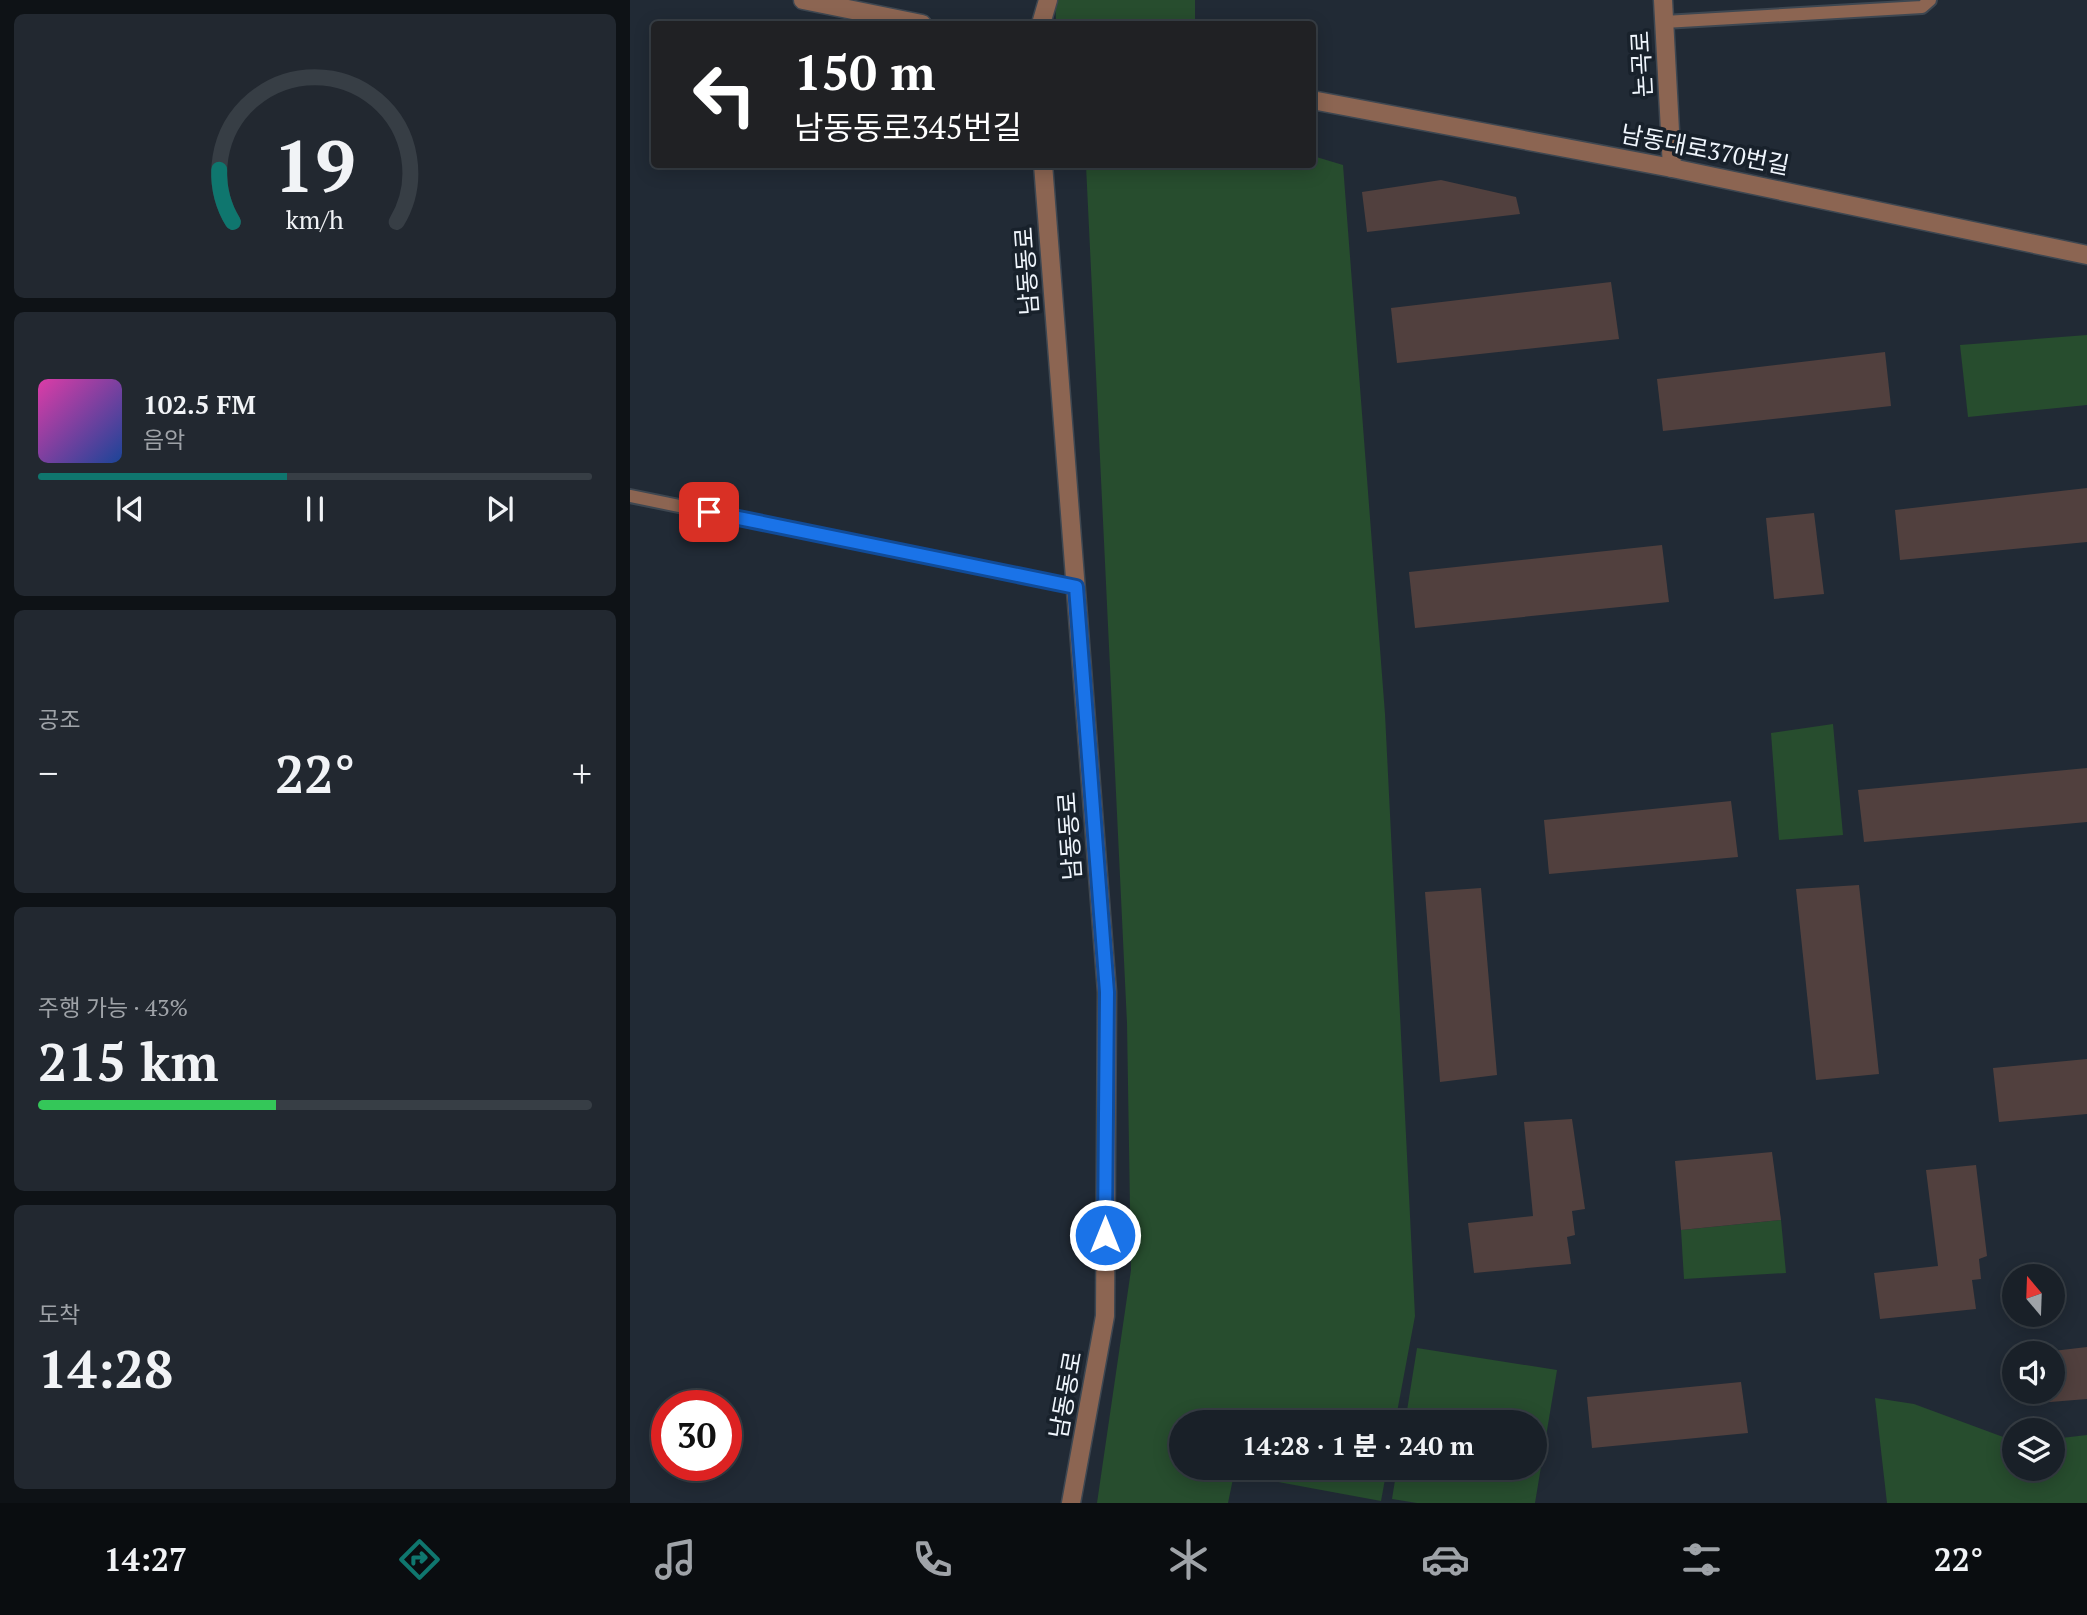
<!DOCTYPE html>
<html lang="ko">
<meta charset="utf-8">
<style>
:root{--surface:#192028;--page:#222830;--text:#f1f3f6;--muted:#9fa3a8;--line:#373e45;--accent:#0f766e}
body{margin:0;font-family:"PT Serif","Noto Sans KR",serif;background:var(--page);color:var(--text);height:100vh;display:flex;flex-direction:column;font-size:26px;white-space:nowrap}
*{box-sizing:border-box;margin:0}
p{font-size:23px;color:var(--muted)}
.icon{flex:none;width:38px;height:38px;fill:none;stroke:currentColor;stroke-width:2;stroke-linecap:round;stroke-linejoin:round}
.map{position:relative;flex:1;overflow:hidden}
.sheet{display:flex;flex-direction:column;gap:14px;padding:14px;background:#0e1216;width:630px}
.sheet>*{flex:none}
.banner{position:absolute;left:21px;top:21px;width:665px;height:147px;border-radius:7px;box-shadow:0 4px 18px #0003,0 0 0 2px var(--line);background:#202124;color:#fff;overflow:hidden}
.needle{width:46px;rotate:341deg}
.fabs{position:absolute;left:1372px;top:1264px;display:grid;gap:14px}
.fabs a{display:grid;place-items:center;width:63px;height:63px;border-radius:50%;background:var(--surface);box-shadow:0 4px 18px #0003,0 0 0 2px var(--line);font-size:35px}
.speed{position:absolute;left:21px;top:1390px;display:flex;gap:14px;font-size:35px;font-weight:700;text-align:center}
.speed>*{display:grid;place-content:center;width:91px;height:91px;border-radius:50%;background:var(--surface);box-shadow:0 4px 18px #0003,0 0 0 2px var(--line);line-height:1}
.speed .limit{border:10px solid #d22;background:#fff;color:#111}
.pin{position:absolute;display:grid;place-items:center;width:60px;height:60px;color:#fff;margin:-30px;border-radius:14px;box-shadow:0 4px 10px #0006}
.me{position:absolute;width:77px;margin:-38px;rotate:0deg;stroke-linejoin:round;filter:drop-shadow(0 0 5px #0008)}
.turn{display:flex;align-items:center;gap:24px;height:147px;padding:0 28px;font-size:32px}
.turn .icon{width:91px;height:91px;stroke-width:2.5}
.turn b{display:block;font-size:49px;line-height:60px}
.big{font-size:52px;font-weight:800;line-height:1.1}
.sheet .card{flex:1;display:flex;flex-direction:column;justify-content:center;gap:10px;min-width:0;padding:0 24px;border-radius:10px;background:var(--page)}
.sheet .dial{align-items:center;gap:0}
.dial svg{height:182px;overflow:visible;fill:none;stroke:var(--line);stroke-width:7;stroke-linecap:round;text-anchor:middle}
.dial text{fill:var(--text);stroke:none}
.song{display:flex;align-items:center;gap:21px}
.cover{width:84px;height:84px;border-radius:10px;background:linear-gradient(135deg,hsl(320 70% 55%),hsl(220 70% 35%))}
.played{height:7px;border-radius:4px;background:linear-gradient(90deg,var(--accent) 45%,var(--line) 45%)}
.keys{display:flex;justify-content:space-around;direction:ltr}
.heat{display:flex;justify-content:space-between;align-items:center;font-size:38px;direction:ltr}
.charge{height:10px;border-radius:5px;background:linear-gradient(90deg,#34c759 43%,var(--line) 0)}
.trip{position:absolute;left:539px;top:1410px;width:378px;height:70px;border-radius:35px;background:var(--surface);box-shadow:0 4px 18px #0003,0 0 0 2px var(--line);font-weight:800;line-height:70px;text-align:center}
.tab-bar{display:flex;height:112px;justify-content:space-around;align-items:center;background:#0a0d10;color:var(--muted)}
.tab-bar .icon{width:49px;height:49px}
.tab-bar .selected{color:var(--accent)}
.tab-bar b{font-size:32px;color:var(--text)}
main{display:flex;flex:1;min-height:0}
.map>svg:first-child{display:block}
</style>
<main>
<section class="sheet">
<div class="card dial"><svg viewBox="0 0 100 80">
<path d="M14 69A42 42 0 1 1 86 69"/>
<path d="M14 69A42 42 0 0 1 8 46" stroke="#0f766e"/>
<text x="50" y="56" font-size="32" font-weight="700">19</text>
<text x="50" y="72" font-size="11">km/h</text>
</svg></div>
<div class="card">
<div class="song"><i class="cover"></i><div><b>102.5 FM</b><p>음악</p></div></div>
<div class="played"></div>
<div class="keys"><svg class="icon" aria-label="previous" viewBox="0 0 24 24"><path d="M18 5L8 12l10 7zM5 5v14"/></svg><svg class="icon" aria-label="pause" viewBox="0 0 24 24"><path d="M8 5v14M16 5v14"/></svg><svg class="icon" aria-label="next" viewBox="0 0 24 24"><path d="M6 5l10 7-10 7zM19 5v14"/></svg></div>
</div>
<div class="card"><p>공조</p>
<div class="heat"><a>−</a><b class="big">22°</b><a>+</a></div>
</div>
<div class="card"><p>주행 가능 · 43%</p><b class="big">215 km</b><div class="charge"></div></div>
<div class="card"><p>도착</p><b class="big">14:28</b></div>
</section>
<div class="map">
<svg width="1457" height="1503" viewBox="0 0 1457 1503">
<rect width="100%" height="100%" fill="#212a35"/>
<g fill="#274d2e">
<path d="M425,0H565V24H446L426,21Z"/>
<path d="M683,156L713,165L755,714L785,1316L765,1423H551V1468H757L751,1501L604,1474L598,1503H467L501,1270L497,1023L456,165L682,164Z"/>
<path d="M1457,335V405L1338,417L1330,345Z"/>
<path d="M1203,724L1213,835L1149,840L1141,733Z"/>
<path d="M1151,1220L1156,1273L1054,1279L1051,1230Z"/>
<path d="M787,1348L927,1370L905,1503H787L762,1499L767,1468H905V1423H775Z"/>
<path d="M1245,1398L1284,1404L1384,1441V1468H1423V1439L1457,1435V1503H1257Z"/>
</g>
<g fill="#51403e">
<path d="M811,180L886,197L890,214L737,232L732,192Z"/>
<path d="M981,282L989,339L767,363L761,308Z"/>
<path d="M1255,352L1261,406L1033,431L1027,379Z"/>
<path d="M1457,488V542L1270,560L1265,510Z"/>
<path d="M1184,513L1194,594L1144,599L1136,518Z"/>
<path d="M1032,545L1039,602L785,628L779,572Z"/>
<path d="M1457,768V822L1234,842L1228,790Z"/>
<path d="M1101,801L1108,857L919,874L914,820Z"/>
<path d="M1229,885L1249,1074L1186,1080L1166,889Z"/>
<path d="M851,888L867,1075L810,1082L795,892Z"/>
<path d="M1457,1059V1114L1369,1122L1363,1068Z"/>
<path d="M942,1119L955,1209L942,1211L945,1235L937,1237L941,1264L844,1273L838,1223L903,1216L894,1122Z"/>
<path d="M1142,1152L1151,1220L1051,1230L1045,1161Z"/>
<path d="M1346,1165L1357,1256L1349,1259L1351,1279L1342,1280L1346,1309L1250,1319L1244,1273L1308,1266L1296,1170Z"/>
<path d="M1457,1347V1399L1396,1404L1395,1391H1423V1351Z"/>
<path d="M1111,1382L1118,1433L962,1448L957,1397Z"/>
</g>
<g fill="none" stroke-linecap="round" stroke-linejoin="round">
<defs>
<g id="service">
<path d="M1034,22L1292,7L1300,0"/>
<path d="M0,496L446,587"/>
</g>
<g id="minor">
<path d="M1033,0L1042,168"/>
<path d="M411,24L418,0"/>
<path d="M413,164L477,992L475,1316L441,1503"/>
</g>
<g id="tertiary">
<path d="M173,0L292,24"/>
<path d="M682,100L1042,168L1457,255"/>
</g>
</defs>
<use href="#service" stroke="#3e4751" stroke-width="16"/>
<use href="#minor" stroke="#3e4751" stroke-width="21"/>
<use href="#tertiary" stroke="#3e4751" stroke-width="21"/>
<use href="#service" stroke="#8c6552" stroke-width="12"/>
<use href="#minor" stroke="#8c6552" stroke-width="18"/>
<use href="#tertiary" stroke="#8c6552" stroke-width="18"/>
</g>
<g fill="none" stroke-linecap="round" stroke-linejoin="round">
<defs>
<path id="route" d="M79,512L446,587L477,992L475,1235"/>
</defs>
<use href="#route" stroke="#114b97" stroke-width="18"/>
<use href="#route" stroke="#1a73e8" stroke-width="12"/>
</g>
<g text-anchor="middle" stroke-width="7" stroke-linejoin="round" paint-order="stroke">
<g font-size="24" fill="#f0f6fd" stroke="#18212b">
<text transform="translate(1012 64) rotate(-93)" y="8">논곡로</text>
<text transform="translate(1075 150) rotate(11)" y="8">남동대로370번길</text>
<text transform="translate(397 271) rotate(-94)" y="8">남동동로</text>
<text transform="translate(440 836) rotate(-94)" y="8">남동동로</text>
<text transform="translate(436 1395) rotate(-80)" y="8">남동동로</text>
</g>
</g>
</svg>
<div class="fabs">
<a><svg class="needle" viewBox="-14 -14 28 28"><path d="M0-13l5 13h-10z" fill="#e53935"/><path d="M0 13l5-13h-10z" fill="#9fa3a8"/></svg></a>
<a><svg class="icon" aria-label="sound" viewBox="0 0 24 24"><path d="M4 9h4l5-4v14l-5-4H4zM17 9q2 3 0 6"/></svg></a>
<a><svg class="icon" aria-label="layers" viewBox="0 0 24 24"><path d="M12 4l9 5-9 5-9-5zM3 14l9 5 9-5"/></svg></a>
</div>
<div class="speed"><div class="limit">30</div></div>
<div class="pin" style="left:79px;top:512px;background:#d93025"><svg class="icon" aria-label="arrive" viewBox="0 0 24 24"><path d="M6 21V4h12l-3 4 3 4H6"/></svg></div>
<svg class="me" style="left:475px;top:1235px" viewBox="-20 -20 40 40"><circle r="17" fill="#1a73e8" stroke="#fff" stroke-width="3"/><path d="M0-11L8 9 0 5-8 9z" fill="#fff"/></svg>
<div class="trip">14:28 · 1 분 · 240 m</div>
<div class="banner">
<div class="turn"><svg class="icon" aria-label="left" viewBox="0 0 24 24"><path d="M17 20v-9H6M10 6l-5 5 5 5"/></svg><div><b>150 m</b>남동동로345번길</div></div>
</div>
</div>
</main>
<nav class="tab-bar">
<b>14:27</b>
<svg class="icon selected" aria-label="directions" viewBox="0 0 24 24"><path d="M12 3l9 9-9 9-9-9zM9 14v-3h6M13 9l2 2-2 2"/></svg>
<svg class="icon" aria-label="music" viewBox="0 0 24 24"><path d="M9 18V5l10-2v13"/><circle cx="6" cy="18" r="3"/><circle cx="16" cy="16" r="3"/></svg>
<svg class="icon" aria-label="phone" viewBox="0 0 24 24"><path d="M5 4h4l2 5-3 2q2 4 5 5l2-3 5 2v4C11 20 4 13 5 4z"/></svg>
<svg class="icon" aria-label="climate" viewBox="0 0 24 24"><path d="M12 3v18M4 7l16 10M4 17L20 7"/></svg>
<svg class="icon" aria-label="car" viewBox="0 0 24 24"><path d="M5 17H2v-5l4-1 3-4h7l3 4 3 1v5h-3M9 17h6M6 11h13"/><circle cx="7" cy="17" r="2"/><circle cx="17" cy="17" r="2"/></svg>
<svg class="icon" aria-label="filters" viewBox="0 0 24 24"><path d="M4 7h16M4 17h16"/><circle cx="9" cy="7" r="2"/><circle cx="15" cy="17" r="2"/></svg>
<b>22°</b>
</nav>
